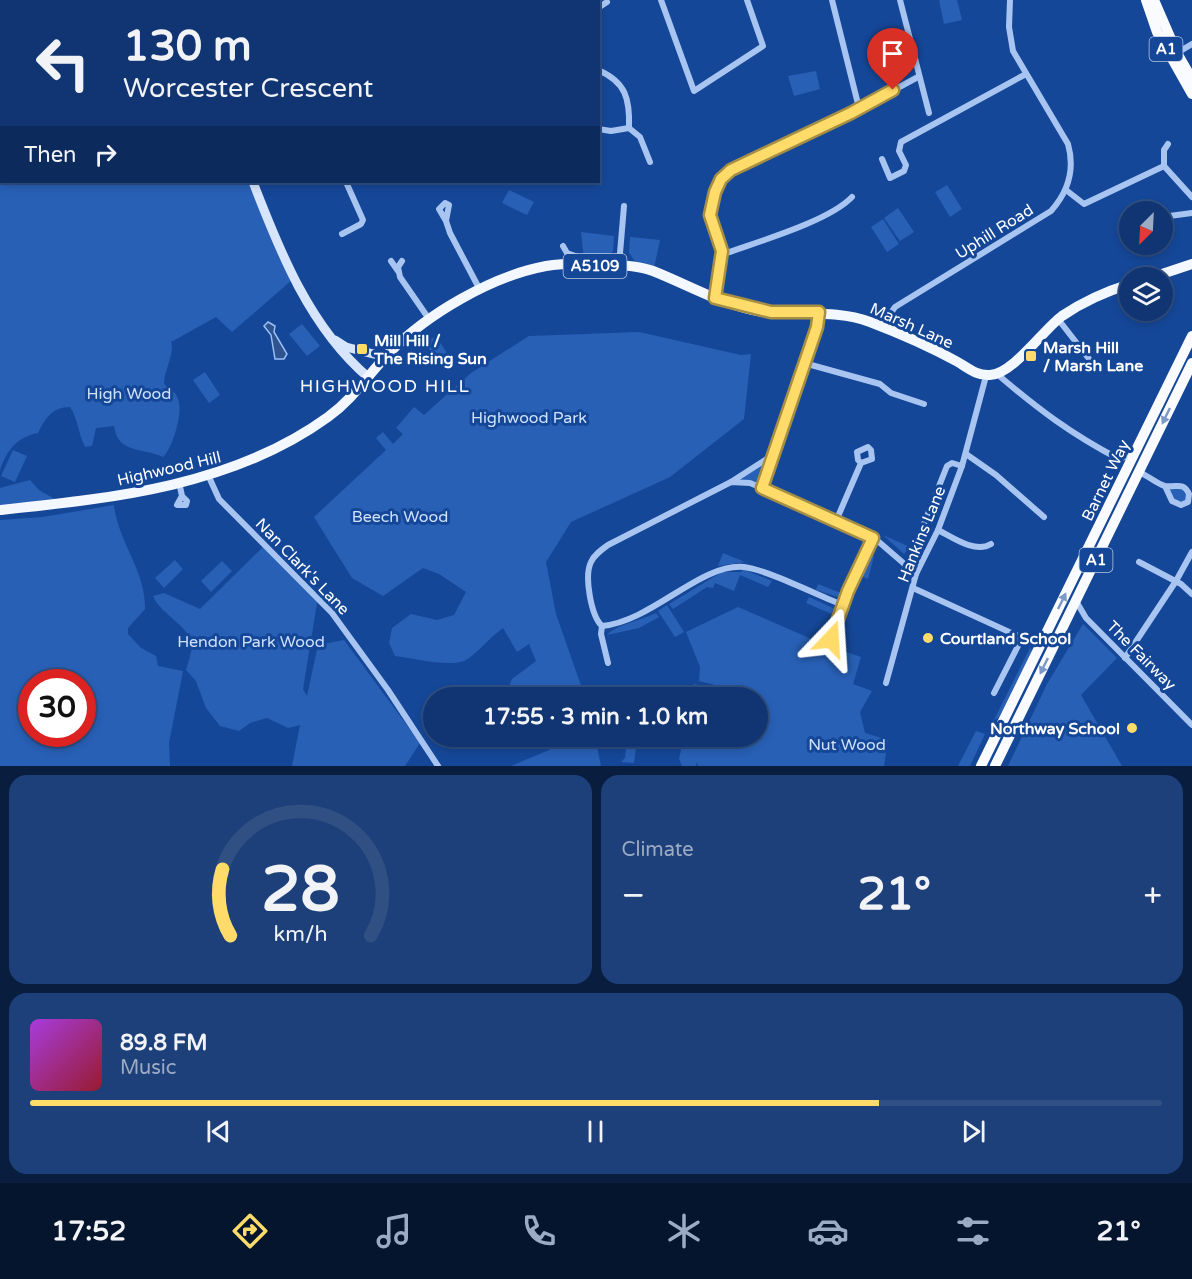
<!DOCTYPE html>
<meta charset="utf-8">
<style>
:root{--surface:#103572;--page:#1e407a;--text:#f1f3f6;--muted:#9cabc4;--line:#305084;--accent:#ffdc69}
body{margin:0;font-family:"Varela Round",sans-serif;background:var(--page);color:var(--text);height:100vh;display:flex;flex-direction:column;font-size:22px;white-space:nowrap}
*{box-sizing:border-box;margin:0}
p{font-size:20px;color:var(--muted)}
.icon{flex:none;width:33px;height:33px;fill:none;stroke:currentColor;stroke-width:2;stroke-linecap:round;stroke-linejoin:round}
.map{position:relative;height:766px;overflow:hidden}
.drawer{display:flex;flex-direction:column;gap:9px;padding:9px;background:#091d3f;flex:1}
.drawer>*{flex:none}
.top-card{position:absolute;left:0px;top:0px;width:600px;height:183px;box-shadow:0 3px 9px #0003,0 0 0 2px var(--line);background:#103572;color:var(--text);overflow:hidden}
.needle{width:39px;rotate:204deg}
.controls{position:absolute;left:1119px;top:201px;display:grid;gap:12px}
.controls a{display:grid;place-items:center;width:54px;height:54px;border-radius:50%;background:var(--surface);box-shadow:0 3px 9px #0003,0 0 0 2px var(--line);font-size:30px}
.speed{position:absolute;left:18px;top:669px;display:flex;gap:12px;font-size:30px;font-weight:700;text-align:center}
.speed>*{display:grid;place-content:center;width:78px;height:78px;border-radius:50%;background:var(--surface);box-shadow:0 3px 9px #0003,0 0 0 2px var(--line);line-height:1}
.speed .limit{border:9px solid #d22;background:#fff;color:#111}
.pin{position:absolute;display:grid;place-items:center;width:51px;height:51px;color:#fff;margin:-62px -26px;border-radius:50% 50% 50% 0;rotate:-45deg;box-shadow:0 0 6px #0007}
.pin .icon{rotate:45deg}
.me{position:absolute;width:66px;margin:-33px;rotate:20deg;stroke-linejoin:round;filter:drop-shadow(0 0 4px #0008)}
.turn{display:flex;align-items:center;gap:21px;height:126px;padding:0 24px;font-size:27px}
.turn .icon{width:78px;height:78px;stroke-width:2.5}
.turn b{display:block;font-size:42px;line-height:51px}
.then{display:flex;align-items:center;height:57px;padding:0 24px;background:#0003;gap:12px;font-size:22px}
.big{font-size:45px;font-weight:700;line-height:1.1}
.drawer .widget{flex:1;display:flex;flex-direction:column;justify-content:center;gap:9px;min-width:0;padding:0 21px;border-radius:18px;background:var(--page)}
.drawer .dial{align-items:center;gap:0}
.dial svg{height:156px;overflow:visible;fill:none;stroke:var(--line);stroke-width:7;stroke-linecap:round;text-anchor:middle}
.dial text{fill:var(--text);stroke:none}
.song{display:flex;align-items:center;gap:18px}
.cover{width:72px;height:72px;border-radius:9px;background:linear-gradient(135deg,hsl(280 70% 55%),hsl(350 70% 35%))}
.played{height:6px;border-radius:3px;background:linear-gradient(90deg,var(--accent) 75%,var(--line) 75%)}
.keys{display:flex;justify-content:space-around;direction:ltr}
.heat{display:flex;justify-content:space-between;align-items:center;font-size:33px;direction:ltr}
.drawer .tiles{flex:1;display:grid;gap:9px;grid-template-columns:1fr 1fr}
.widget:last-child{grid-column:span 2}
.trip{position:absolute;left:423px;top:687px;width:345px;height:60px;border-radius:30px;background:var(--surface);box-shadow:0 3px 9px #0003,0 0 0 2px var(--line);font-weight:700;line-height:60px;text-align:center}
.tabs{display:flex;height:96px;justify-content:space-around;align-items:center;background:#06152e;color:var(--muted)}
.tabs .icon{width:42px;height:42px}
.tabs .active{color:var(--accent)}
.tabs b{font-size:27px;color:var(--text)}
.map>svg:first-child{display:block}
</style>
<div class="map">
<svg width="1192" height="766" viewBox="0 0 1192 766">
<rect width="100%" height="100%" fill="#154798"/>
<g fill="#2860b6" fill-rule="evenodd">
<path d="M939,0H957L962,20L944,24Z"/>
<path d="M0,1L2,182H249L292,280L232,332L216,317L171,342C175,354 164,370 164,384C171,389 178,394 179,403C182,416 172,449 163,457C141,447 118,454 114,426L96,428L92,446L85,447C78,433 78,419 70,407C52,407 45,419 38,433C17,437 7,450 0,470Z"/>
<path d="M816,71L820,89L794,96L788,76Z"/>
<path d="M947,185L962,209L950,217L935,192Z"/>
<path d="M509,190L534,202L527,215L502,203Z"/>
<path d="M898,208L914,232L900,241L884,218Z"/>
<path d="M883,219L899,244L887,252L871,227Z"/>
<path d="M581,232L614,236L613,251L604,262L584,261Z"/>
<path d="M630,237L660,240L654,268L637,264L629,253Z"/>
<path d="M302,324L320,346L307,356L289,334Z"/>
<path d="M639,332L741,355L751,354L744,419L670,477L571,522L546,562L556,614L585,697H563L562,695L555,697H505L512,679L536,661L529,644L517,652L503,628C490,637 478,653 466,660C451,668 413,658 395,656L389,643L392,628L411,614L437,620L454,615L466,592L439,574L423,568L383,596L352,578L314,517L386,450L376,438L383,432L393,444L403,434L396,428L414,407L424,415L471,373L529,336Z"/>
<path d="M436,336L450,358L439,365L425,343Z"/>
<path d="M205,372L220,395L209,403L193,380Z"/>
<path d="M13,450L27,456L15,482L1,476Z"/>
<path d="M766,463L759,482L741,479Z"/>
<path d="M30,480L39,490L58,501L0,510V488Z"/>
<path d="M1170,488L1182,489L1186,494V500L1180,502L1174,500L1168,490Z"/>
<path d="M114,505C118,542 146,571 145,609L128,628V634L141,648L156,656L158,666L183,671L169,743L170,766H0V520L43,517ZM32,682H82V734H32Z"/>
<path d="M883,535L910,547L904,554Z"/>
<path d="M265,545L318,597L303,689L307,696L318,645L344,640L420,743L405,766H292L300,725L288,728L267,718L250,723L239,731L220,726L206,708L196,681L186,670C188,663 191,654 192,647C194,629 160,614 153,596L164,593L200,609Z"/>
<path d="M723,553L745,562L718,566Z"/>
<path d="M871,556H874L868,579L861,576Z"/>
<path d="M175,560L183,569L164,588L155,578Z"/>
<path d="M222,561L232,571L211,592L201,581Z"/>
<path d="M743,569L772,581L768,587L740,575L734,591L715,583L713,588L707,587L673,609L669,604L722,572H741Z"/>
<path d="M818,584L841,593L838,597L816,590Z"/>
<path d="M809,597L835,609L834,615L806,603Z"/>
<path d="M667,605L684,632L675,637L658,611Z"/>
<path d="M738,607L821,643L861,657L853,684L872,691L860,712L865,733L888,740L884,766H698L697,762L696,766H682L679,759L684,737H703L701,751L704,737L758,736V698L712,697L715,685L699,681L700,667L686,632Z"/>
<path d="M656,613L659,617L639,628L607,635C614,626 644,619 656,613Z"/>
<path d="M1083,624L1117,658L1081,695L1122,766H1008L1047,684Z"/>
<path d="M1029,644L1032,651L999,717L994,720L1030,648Z"/>
<path d="M694,684L707,687L705,697H691Z"/>
<path d="M976,731L985,734L970,766H958Z"/>
<path d="M555,737H595L601,766H511L549,750Z"/>
<path d="M625,737L637,741L634,763L621,762L625,758L626,747L623,745Z"/>
</g>
<path fill="#2e538f" stroke="#9abff5" stroke-width="1.5" d="M268,322L275,326L274,332L287,354L284,359H275L271,335L264,326Z"/>
<g fill="none" stroke-linecap="round" stroke-linejoin="round">
<path stroke="#9abff5" stroke-width="1.5" d="M0,83L2,84"/>
<g stroke="#a8c5f2" stroke-width="6">
<path d="M459,0V2"/>
<path d="M661,0L694,91L763,46L747,0"/>
<path d="M832,0L859,108"/>
<path d="M900,0L929,113"/>
<path d="M598,2L601,6L607,2"/>
<path d="M1177,53L1192,44"/>
<path d="M598,70C626,82 630,99 629,128L640,137L650,162"/>
<path d="M598,129L611,131L629,128"/>
<path d="M882,159L890,178L904,171L906,165L899,151L901,142L1026,74"/>
<path d="M1164,166V150L1168,144"/>
<path d="M1066,190L1084,204L1164,166L1192,197"/>
<path d="M1162,217L1192,213"/>
<path d="M446,221L439,209L445,203L449,205L446,221L450,233L480,290"/>
<path d="M342,234L361,224L363,220L346,182"/>
<path d="M563,246L567,253L578,257L579,265"/>
<path d="M721,255C756,242 828,222 852,197"/>
<path d="M391,261L398,271"/>
<path d="M402,261L398,267L400,277L429,319"/>
<path d="M619,265L624,206"/>
<path d="M715,298L721,251L710,215L715,192L726,174L851,113L918,77"/>
<path d="M1058,319L1093,364"/>
<path d="M882,326L895,307L1051,211C1068,192 1075,169 1068,144L1013,51L1009,27L1010,0"/>
<path d="M804,363L880,384L891,393L924,404"/>
<path d="M997,374C1038,409 1071,434 1119,459L1133,454"/>
<path d="M966,454L996,475L1044,517"/>
<path d="M1139,472C1147,475 1157,484 1165,486C1176,488 1183,481 1189,494L1188,502L1181,505L1172,501L1165,486"/>
<path d="M209,477L219,499L332,613L388,690L438,766"/>
<path d="M179,482L182,496L177,505H186L187,501L182,496"/>
<path d="M731,482L773,455"/>
<path d="M762,488L817,327L819,313"/>
<path d="M836,521L861,463L858,460L857,452L868,447L871,450L872,459L861,463"/>
<path d="M938,530C952,537 975,554 991,544"/>
<path d="M910,559L947,466L952,463L962,466"/>
<path d="M1139,562L1181,584L1192,594"/>
<path d="M913,588L1029,641L1045,635"/>
<path d="M1076,601L1086,618L1192,725"/>
<path d="M602,626C653,621 700,563 744,567C768,570 819,596 843,605"/>
<path d="M831,639L855,574L873,538"/>
<path d="M1125,658L1176,581L1192,552"/>
<path d="M608,663L601,634L602,626C591,616 584,576 591,562C594,555 601,550 608,545L731,482L750,483L762,488L865,534L879,542L916,574"/>
<path d="M886,683L916,574L938,530L962,466L986,376"/>
<path d="M994,693L1022,638"/>
</g>
<path stroke="#a8c5f2" stroke-width="8" d="M369,2L372,0"/>
<g stroke="#d7e5fc" stroke-width="9">
<path d="M200,2L202,0"/>
<path d="M253,182C280,252 310,328 369,378"/>
<path d="M335,340L346,347L385,357"/>
</g>
<g stroke="#f3f7ff" stroke-width="10">
<path d="M1150,278L1192,264"/>
<path d="M0,510C114,498 233,486 328,417C354,398 367,376 389,353C427,314 492,276 546,266C568,262 633,263 653,271C686,284 717,302 752,310C791,319 831,307 870,322C899,333 929,346 956,361C967,367 976,376 990,375C1013,374 1043,330 1062,316C1084,301 1104,292 1130,284"/>
</g>
<g stroke="#f9fbff" stroke-width="10">
<path d="M1146,0L1157,32L1192,94"/>
<path d="M1154,0L1177,53L1192,79"/>
<path d="M981,766L1192,336"/>
<path d="M995,766L1192,363"/>
</g>
</g>
<defs><path id="oneway-solid" d="M-6-.8H1V-3.2L6.5 0L1 3.2V.8H-6Z" transform="scale(1.5)"/></defs>
<g fill="#7c98c6">
<use href="#oneway-solid" transform="translate(1166 416) rotate(116)"/>
<use href="#oneway-solid" transform="translate(1062 601) rotate(-64)"/>
<use href="#oneway-solid" transform="translate(1044 666) rotate(116)"/>
</g>
<g fill="none" stroke-linecap="round" stroke-linejoin="round">
<defs>
<path id="route" d="M831,639L848,591L873,538L762,488L817,327L819,312H771L715,298L722,251L710,215L715,192L721,179L731,170L851,113L893,90"/>
</defs>
<use href="#route" stroke="#a68f44" stroke-width="15"/>
<use href="#route" stroke="#ffdc69" stroke-width="10"/>
</g>
<g fill="#ffdc69" stroke="#154798" stroke-width="2">
<rect x="356" y="343" width="12" height="12" rx="3"/>
<rect x="1025" y="350" width="12" height="12" rx="3"/>
<circle cx="928" cy="638" r="6"/>
<circle cx="1132" cy="728" r="6"/>
</g>
<g text-anchor="middle" stroke-width="6" stroke-linejoin="round" paint-order="stroke">
<g fill="#154798" stroke="#b9c8e0" stroke-width="1.5">
<rect x="1149.5" y="37" width="33" height="24" rx="4.5"/>
<rect x="563.5" y="254" width="63" height="24" rx="4.5"/>
<rect x="1079.5" y="548" width="33" height="24" rx="4.5"/>
</g>
<g font-size="15" font-weight="bold" fill="#fff">
<text x="1166" y="54">A1</text>
<text x="595" y="271">A5109</text>
<text x="1096" y="565">A1</text>
</g>
<g font-size="16" fill="#fff" stroke="#154798">
<text transform="translate(994 231) rotate(-32)" y="6">Uphill Road</text>
<text transform="translate(912 325) rotate(24)" y="6">Marsh Lane</text>
<text transform="translate(169 468) rotate(-13)" y="6">Highwood Hill</text>
<text transform="translate(1105 480) rotate(-64)" y="6">Barnet Way</text>
<text transform="translate(921 534) rotate(-68)" y="6">Hankins Lane</text>
<text transform="translate(303 566) rotate(46)" y="6">Nan Clark's Lane</text>
<text transform="translate(1142 655) rotate(45)" y="6">The Fairway</text>
</g>
<g font-size="16" font-weight="bold" fill="#fff" stroke="#154798" text-anchor="start">
<text x="374" y="346">Mill Hill /<tspan x="374" dy="18">The Rising Sun</tspan></text>
<text x="1043" y="353">Marsh Hill<tspan x="1043" dy="18">/ Marsh Lane</tspan></text>
<text x="940" y="644">Courtland School</text>
<text x="1120" y="734" text-anchor="end">Northway School</text>
</g>
<g font-size="16" fill="#cfe1fd" stroke="#154798">
<text x="129" y="399">High Wood</text>
<text x="529" y="423">Highwood Park</text>
<text x="400" y="522">Beech Wood</text>
<text x="251" y="647">Hendon Park Wood</text>
<text x="847" y="750">Nut Wood</text>
</g>
<g font-size="18" letter-spacing="1.5" fill="#fff" stroke="#154798">
<text x="385" y="392">HIGHWOOD HILL</text>
</g>
</g>
</svg>
<div class="controls">
<a><svg class="needle" viewBox="-14 -14 28 28"><path d="M0-13l5 13h-10z" fill="#e53935"/><path d="M0 13l5-13h-10z" fill="#9cabc4"/></svg></a>
<a><svg class="icon" aria-label="layers" viewBox="0 0 24 24"><path d="M12 4l9 5-9 5-9-5zM3 14l9 5 9-5"/></svg></a>
</div>
<div class="speed"><div class="limit">30</div></div>
<div class="pin" style="left:893px;top:90px;background:#d93025"><svg class="icon" aria-label="arrive" viewBox="0 0 24 24"><path d="M6 21V4h12l-3 4 3 4H6"/></svg></div>
<svg class="me" style="left:831px;top:639px" viewBox="-20 -20 40 40"><path d="M0-17L14 15 0 8-14 15z" fill="#ffdc69" stroke="#fff" stroke-width="4"/></svg>
<div class="trip">17:55 · 3 min · 1.0 km</div>
<div class="top-card">
<div class="turn"><svg class="icon" aria-label="left" viewBox="0 0 24 24"><path d="M17 20v-9H6M10 6l-5 5 5 5"/></svg><div><b>130 m</b>Worcester Crescent</div></div>
<div class="then">Then<svg class="icon" aria-label="right" viewBox="0 0 24 24"><path d="M7 20v-9h11M14 6l5 5-5 5"/></svg></div>
</div>
</div>
<section class="drawer">
<div class="tiles">
<div class="widget dial"><svg viewBox="0 0 100 80">
<path d="M14 69A42 42 0 1 1 86 69"/>
<path d="M14 69A42 42 0 0 1 10 35" stroke="#ffdc69"/>
<text x="50" y="56" font-size="32" font-weight="700">28</text>
<text x="50" y="72" font-size="11">km/h</text>
</svg></div>
<div class="widget"><p>Climate</p>
<div class="heat"><a>−</a><b class="big">21°</b><a>+</a></div>
</div>
<div class="widget">
<div class="song"><i class="cover"></i><div><b>89.8 FM</b><p>Music</p></div></div>
<div class="played"></div>
<div class="keys"><svg class="icon" aria-label="previous" viewBox="0 0 24 24"><path d="M18 5L8 12l10 7zM5 5v14"/></svg><svg class="icon" aria-label="pause" viewBox="0 0 24 24"><path d="M8 5v14M16 5v14"/></svg><svg class="icon" aria-label="next" viewBox="0 0 24 24"><path d="M6 5l10 7-10 7zM19 5v14"/></svg></div>
</div>
</div>
</section>
<nav class="tabs">
<b>17:52</b>
<svg class="icon active" aria-label="directions" viewBox="0 0 24 24"><path d="M12 3l9 9-9 9-9-9zM9 14v-3h6M13 9l2 2-2 2"/></svg>
<svg class="icon" aria-label="music" viewBox="0 0 24 24"><path d="M9 18V5l10-2v13"/><circle cx="6" cy="18" r="3"/><circle cx="16" cy="16" r="3"/></svg>
<svg class="icon" aria-label="phone" viewBox="0 0 24 24"><path d="M5 4h4l2 5-3 2q2 4 5 5l2-3 5 2v4C11 20 4 13 5 4z"/></svg>
<svg class="icon" aria-label="climate" viewBox="0 0 24 24"><path d="M12 3v18M4 7l16 10M4 17L20 7"/></svg>
<svg class="icon" aria-label="car" viewBox="0 0 24 24"><path d="M5 17H2v-5l4-1 3-4h7l3 4 3 1v5h-3M9 17h6M6 11h13"/><circle cx="7" cy="17" r="2"/><circle cx="17" cy="17" r="2"/></svg>
<svg class="icon" aria-label="filters" viewBox="0 0 24 24"><path d="M4 7h16M4 17h16"/><circle cx="9" cy="7" r="2"/><circle cx="15" cy="17" r="2"/></svg>
<b>21°</b>
</nav>
